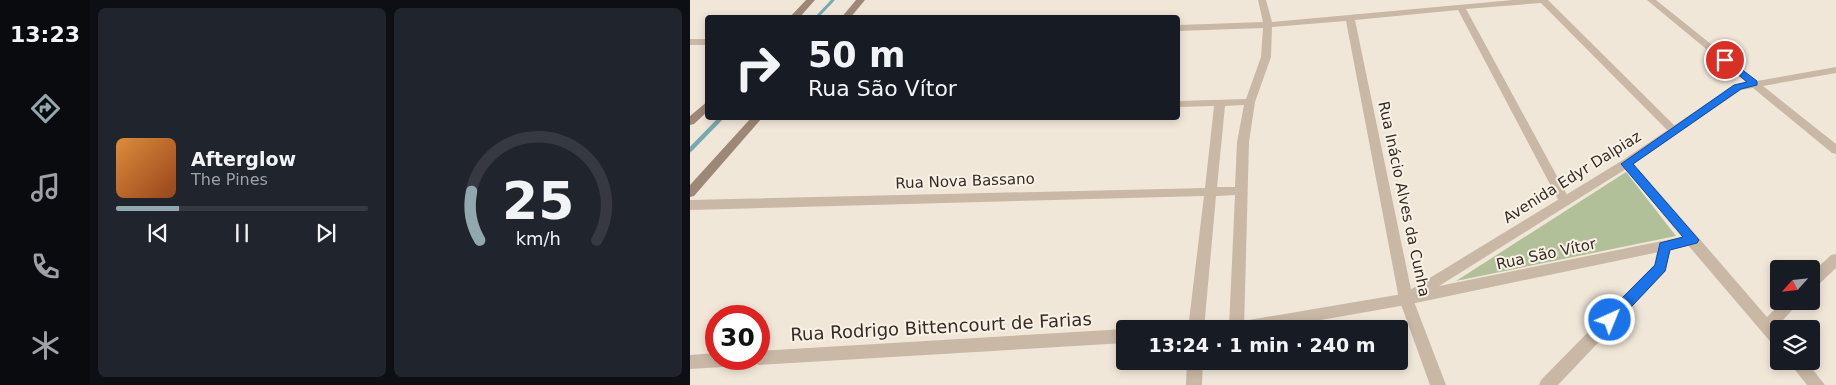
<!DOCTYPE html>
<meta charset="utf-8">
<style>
:root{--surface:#171b24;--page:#20242c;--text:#f1f3f6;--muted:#9ea1a6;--line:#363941;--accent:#91a9ae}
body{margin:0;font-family:"DejaVu Sans",sans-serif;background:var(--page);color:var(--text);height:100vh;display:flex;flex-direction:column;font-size:19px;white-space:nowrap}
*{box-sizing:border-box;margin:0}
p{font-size:16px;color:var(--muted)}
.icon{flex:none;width:28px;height:28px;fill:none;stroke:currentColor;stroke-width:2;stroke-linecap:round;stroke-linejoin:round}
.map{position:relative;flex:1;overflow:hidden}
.sheet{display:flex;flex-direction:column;gap:8px;padding:8px;background:#0d0f14;width:600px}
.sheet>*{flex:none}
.hud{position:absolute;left:15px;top:15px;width:475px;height:105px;border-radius:5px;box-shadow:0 2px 8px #0003;background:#171b24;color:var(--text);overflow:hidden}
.needle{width:32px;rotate:243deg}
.fabs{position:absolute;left:1080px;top:260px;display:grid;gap:10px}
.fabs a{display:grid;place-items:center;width:50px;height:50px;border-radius:5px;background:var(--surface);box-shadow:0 2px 8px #0003;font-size:25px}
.speed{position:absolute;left:15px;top:305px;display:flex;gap:10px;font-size:25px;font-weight:700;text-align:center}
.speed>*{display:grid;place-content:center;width:65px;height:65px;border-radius:50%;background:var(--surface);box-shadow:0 2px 8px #0003;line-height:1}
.speed .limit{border:8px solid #d22;background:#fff;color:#111}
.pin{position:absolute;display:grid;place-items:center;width:42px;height:42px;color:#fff;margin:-21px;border:2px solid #fff;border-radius:50%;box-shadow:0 1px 5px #0007}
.me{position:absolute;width:55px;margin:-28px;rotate:44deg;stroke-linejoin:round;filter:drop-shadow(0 0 4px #0008)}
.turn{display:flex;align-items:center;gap:18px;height:105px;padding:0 20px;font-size:22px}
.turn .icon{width:65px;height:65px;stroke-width:2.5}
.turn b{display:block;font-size:35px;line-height:42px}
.sheet .tile{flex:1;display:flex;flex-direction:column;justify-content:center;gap:8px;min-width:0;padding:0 18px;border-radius:8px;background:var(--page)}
.sheet .dial{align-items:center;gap:0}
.dial svg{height:130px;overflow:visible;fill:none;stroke:var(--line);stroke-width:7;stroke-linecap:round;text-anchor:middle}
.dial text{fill:var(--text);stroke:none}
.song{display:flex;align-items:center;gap:15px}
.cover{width:60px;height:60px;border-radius:8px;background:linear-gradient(135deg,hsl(30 70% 55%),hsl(20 70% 35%))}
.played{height:5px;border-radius:2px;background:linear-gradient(90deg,var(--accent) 25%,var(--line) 25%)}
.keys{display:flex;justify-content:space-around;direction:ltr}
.sheet .tiles{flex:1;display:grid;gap:8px;grid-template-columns:repeat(2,1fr)}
.trip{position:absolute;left:426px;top:320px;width:292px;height:50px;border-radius:5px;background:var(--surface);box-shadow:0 2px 8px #0003;font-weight:600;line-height:50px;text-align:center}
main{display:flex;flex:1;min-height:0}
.dock{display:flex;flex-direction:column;width:90px;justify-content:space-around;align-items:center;background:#090b0e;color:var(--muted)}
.dock .icon{width:35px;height:35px}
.dock .current{color:var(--accent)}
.dock b{font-size:22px;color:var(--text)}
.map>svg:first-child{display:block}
</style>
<main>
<nav class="dock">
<b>13:23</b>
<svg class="icon current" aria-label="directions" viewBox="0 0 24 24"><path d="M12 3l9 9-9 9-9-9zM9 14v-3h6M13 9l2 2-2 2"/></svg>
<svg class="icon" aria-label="music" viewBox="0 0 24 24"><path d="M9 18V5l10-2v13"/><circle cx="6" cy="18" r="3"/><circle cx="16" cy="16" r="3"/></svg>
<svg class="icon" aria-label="phone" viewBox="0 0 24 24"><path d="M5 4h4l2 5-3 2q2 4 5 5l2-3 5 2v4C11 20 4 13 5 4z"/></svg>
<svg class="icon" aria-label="climate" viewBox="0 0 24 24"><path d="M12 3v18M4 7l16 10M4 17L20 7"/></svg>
</nav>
<section class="sheet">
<div class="tiles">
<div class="tile">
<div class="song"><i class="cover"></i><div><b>Afterglow</b><p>The Pines</p></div></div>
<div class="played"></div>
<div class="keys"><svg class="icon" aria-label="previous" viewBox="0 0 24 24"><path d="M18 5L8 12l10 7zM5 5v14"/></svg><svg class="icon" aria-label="pause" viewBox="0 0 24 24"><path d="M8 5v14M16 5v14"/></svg><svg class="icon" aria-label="next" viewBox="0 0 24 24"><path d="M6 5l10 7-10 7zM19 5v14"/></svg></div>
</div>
<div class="tile dial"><svg viewBox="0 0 100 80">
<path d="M14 69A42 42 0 1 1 86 69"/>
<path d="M14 69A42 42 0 0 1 9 39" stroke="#91a9ae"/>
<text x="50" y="56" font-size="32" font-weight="700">25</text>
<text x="50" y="72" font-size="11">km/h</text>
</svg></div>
</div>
</section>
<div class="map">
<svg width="1146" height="385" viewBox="0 0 1146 385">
<rect width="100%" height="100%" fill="#f1e7d9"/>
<path fill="#b1c099" d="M936,172L986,236L766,281Z"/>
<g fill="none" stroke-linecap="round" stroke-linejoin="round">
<path stroke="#78a9ae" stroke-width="3" d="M126,18L143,0"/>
<path stroke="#78a9ae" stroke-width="4.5" d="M0,150L31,118"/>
<g fill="#c9b8a5" fill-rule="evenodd">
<path d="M568,0H576L582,22L823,0H858L990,131L988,133H980L851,3L776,9L881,202L879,205H871L768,10L665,20L723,299L756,385H740L709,299L656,21L582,27L581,57L565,102L559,142L554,329L539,328L545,195L526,196L514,329H498L514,196L0,210V200L515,188L524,106L488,107V101L556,99L571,57L573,28L488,31V25L573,22ZM554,105L547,142L545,187H527L535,106Z"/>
<rect x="0" y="39" width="18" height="6"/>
<path d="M1002,235L1007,236L1077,317L1093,301H1110L1087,327L1089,330V348L1084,346L997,244L995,240L997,236Z"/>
<path d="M974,241L979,242L981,246L976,271L868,385H849L851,380L964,265L969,242Z"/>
<path d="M1146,254V268L1126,287L1121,289V274L1141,255Z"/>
<path d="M497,361H513L512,385H496Z"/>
<path d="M1098,361H1116L1135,385H1117Z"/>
</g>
<g fill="#c9b8a5" fill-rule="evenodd">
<path d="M957,0H966L1067,81L1146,67V73L1073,86L1146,144V154L1142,153L1063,88L1051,90L944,164L1007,236L1009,240L1007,244L716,305L580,329H533L536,324L541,323L718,293L720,290L933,160L1044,85L1056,82ZM936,169L992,237L749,286Z"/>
<path d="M435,329V343L69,365L63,363L61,359H69V351Z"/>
<path d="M26,353V359H58L56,364L50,366L0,369V355Z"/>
</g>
<g fill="#9d8776" fill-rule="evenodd">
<path d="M116,0H125L109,18H99Z"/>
<path d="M166,0H175L160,18H151Z"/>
<path d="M18,101V111L4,124L0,125V116Z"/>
<path d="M61,118H72L4,196L0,197V185Z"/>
</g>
</g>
<path fill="#1a73e8" stroke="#114b97" d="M1035,57L1067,81V85L1051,89L943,164L1009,240L1007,243L980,250L975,271L925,324H915L913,320L915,315L965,265L970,243L993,237L931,164L1044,85L1057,82L1032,61L1030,60Z"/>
<g text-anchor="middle" stroke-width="4" stroke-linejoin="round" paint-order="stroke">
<g font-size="15" fill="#352c26" stroke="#f9f1e5">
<text transform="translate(882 177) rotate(-32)" y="5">Avenida Edyr Dalpiaz</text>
<text transform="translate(275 181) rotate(-2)" y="5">Rua Nova Bassano</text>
<text transform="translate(714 199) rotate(78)" y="5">Rua Inácio Alves da Cunha</text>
<text transform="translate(856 254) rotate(-12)" y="5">Rua São Vítor</text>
</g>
<g font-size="18" fill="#352c26" stroke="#f9f1e5">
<text transform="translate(251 327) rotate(-3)" y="6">Rua Rodrigo Bittencourt de Farias</text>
</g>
</g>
</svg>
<div class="fabs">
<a><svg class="needle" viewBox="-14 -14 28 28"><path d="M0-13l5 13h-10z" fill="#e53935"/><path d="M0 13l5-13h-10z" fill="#9ea1a6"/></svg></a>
<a><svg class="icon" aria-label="layers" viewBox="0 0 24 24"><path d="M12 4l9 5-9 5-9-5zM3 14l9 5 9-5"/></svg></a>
</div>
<div class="speed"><div class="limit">30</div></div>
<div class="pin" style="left:1035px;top:60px;background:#d93025"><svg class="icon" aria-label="arrive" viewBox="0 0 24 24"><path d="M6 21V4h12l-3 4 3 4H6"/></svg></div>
<svg class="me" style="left:920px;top:320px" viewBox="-20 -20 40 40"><circle r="17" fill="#1a73e8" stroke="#fff" stroke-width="3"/><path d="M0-11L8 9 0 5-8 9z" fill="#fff"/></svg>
<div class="trip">13:24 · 1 min · 240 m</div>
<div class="hud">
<div class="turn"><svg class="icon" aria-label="right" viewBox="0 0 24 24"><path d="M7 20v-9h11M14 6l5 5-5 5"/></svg><div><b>50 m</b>Rua São Vítor</div></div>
</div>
</div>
</main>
